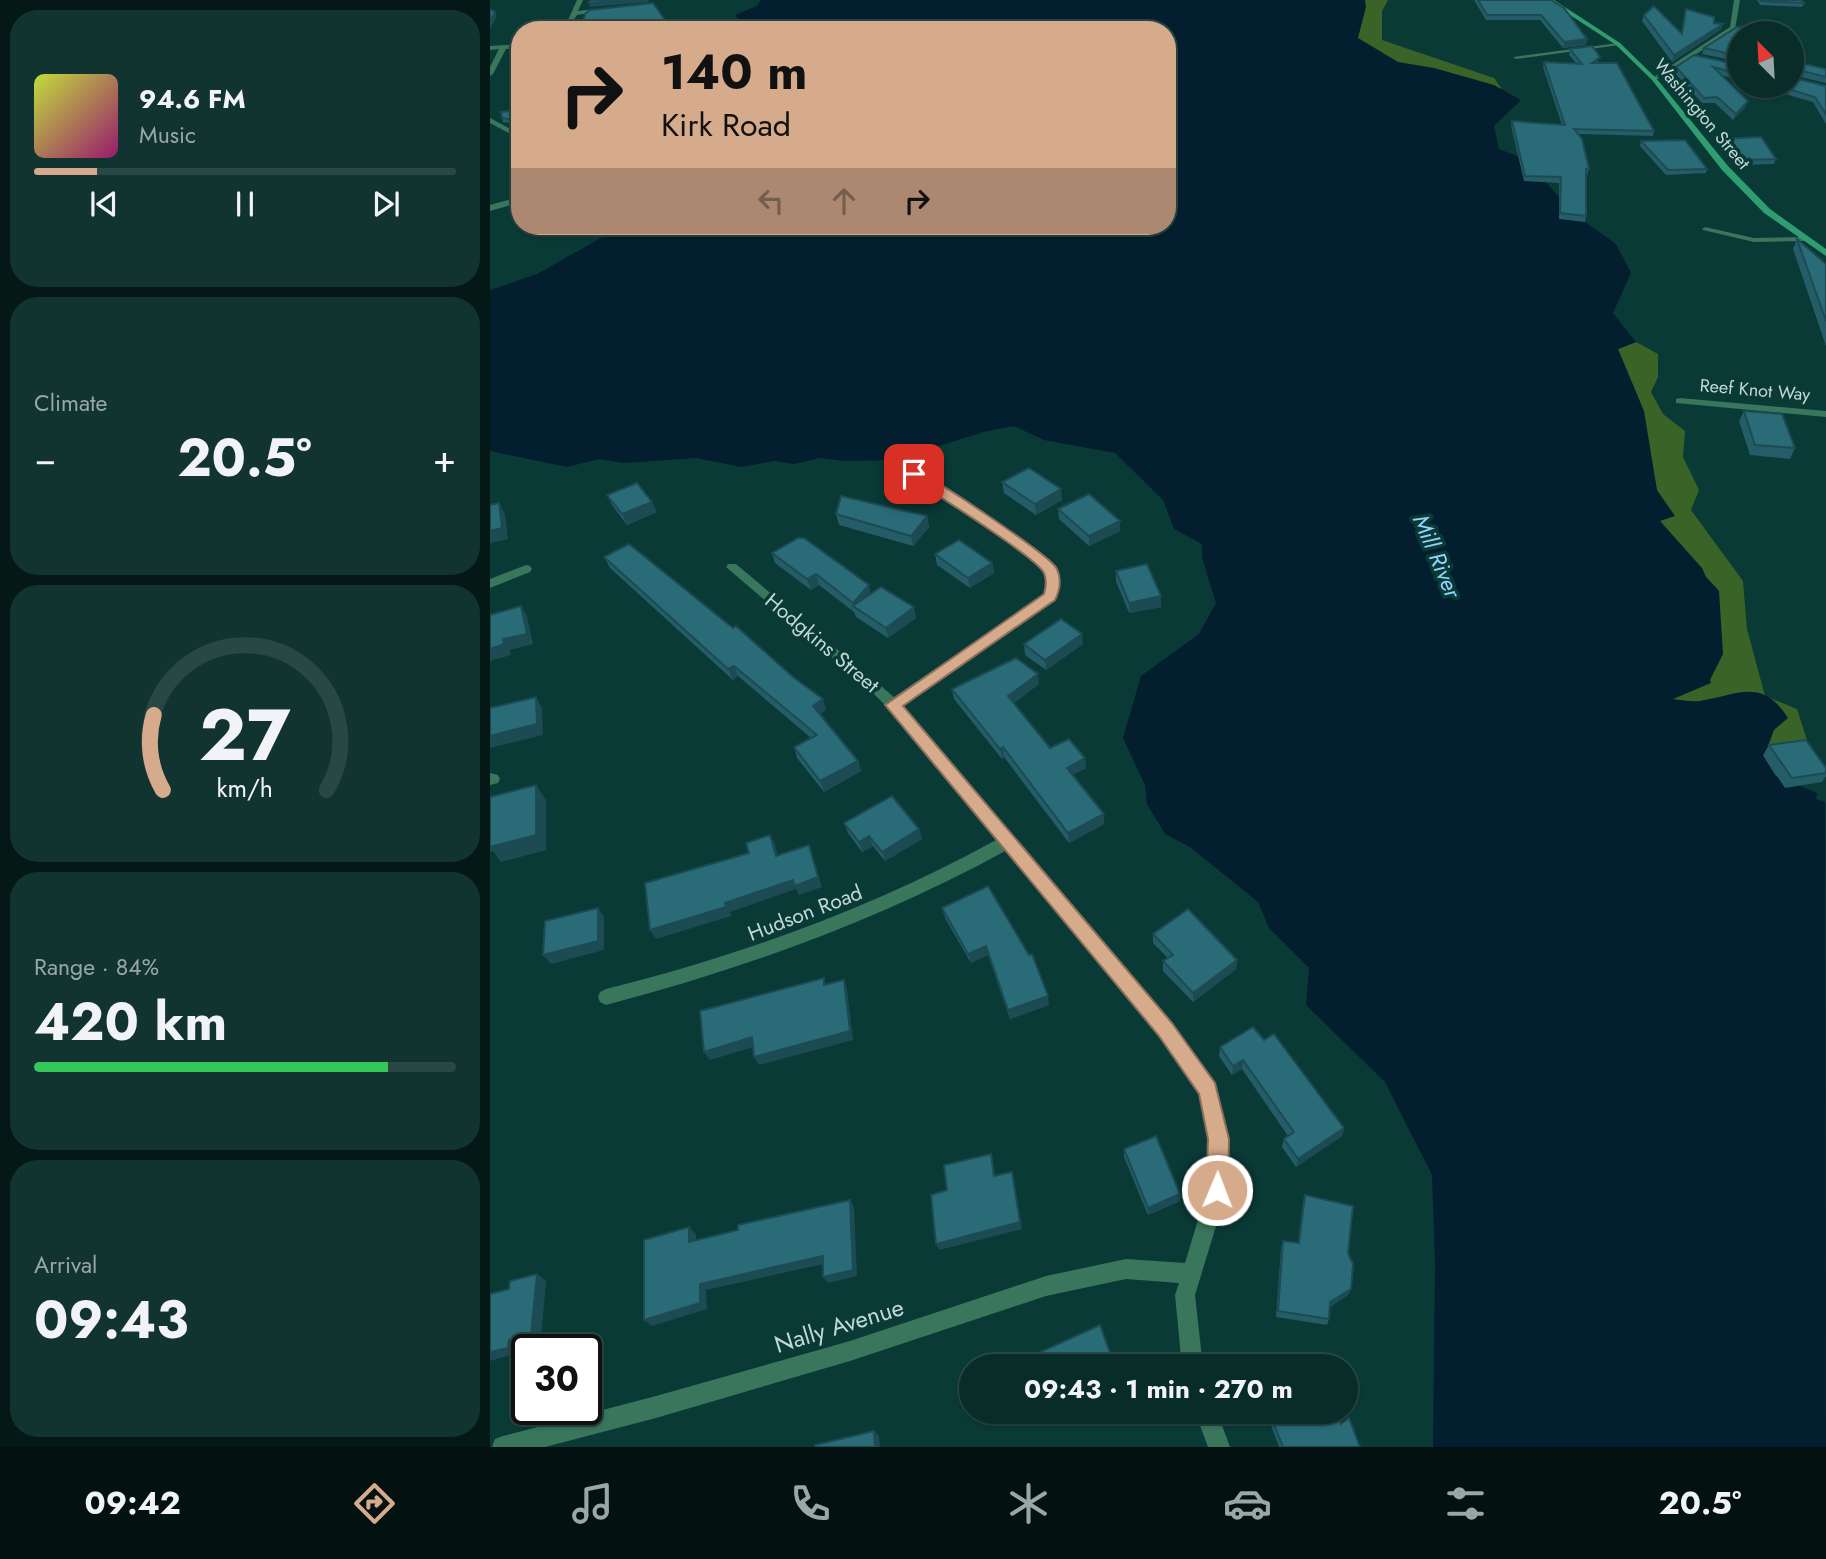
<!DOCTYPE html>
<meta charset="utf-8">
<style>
:root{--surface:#082c28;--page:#113430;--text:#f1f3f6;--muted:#98a7a8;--line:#294845;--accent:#d6ab8b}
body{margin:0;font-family:Jost,sans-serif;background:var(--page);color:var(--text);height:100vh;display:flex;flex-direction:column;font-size:26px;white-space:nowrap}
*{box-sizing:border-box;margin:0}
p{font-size:23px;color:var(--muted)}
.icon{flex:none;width:38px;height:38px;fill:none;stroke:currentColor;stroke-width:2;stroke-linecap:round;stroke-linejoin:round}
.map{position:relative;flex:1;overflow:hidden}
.panel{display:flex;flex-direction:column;gap:10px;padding:10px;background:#041816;width:490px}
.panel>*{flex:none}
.banner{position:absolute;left:21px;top:21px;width:665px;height:214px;border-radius:28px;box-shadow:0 2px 5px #0004,0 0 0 2px var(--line);background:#d6ab8b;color:#111;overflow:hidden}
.needle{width:46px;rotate:336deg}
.tools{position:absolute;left:1237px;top:21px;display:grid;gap:14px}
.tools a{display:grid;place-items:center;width:77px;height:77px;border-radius:50%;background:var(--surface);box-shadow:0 2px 5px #0004,0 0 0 2px var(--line);font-size:35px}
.speed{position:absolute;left:21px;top:1334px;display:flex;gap:14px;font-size:35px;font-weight:700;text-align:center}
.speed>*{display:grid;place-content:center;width:91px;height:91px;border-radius:50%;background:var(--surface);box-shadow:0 2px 5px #0004,0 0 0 2px var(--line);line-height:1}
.speed .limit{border:4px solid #111;border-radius:10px;background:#fff;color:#111}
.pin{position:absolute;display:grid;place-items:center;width:60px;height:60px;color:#fff;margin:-30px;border-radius:14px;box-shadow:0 4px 10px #0006}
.me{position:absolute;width:77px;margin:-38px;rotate:1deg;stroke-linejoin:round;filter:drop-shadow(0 0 5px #0008)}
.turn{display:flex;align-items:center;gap:24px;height:147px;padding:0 35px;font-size:32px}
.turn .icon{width:91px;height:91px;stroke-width:2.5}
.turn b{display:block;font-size:49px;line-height:60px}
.lanes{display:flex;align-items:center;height:66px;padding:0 35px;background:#0003;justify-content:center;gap:35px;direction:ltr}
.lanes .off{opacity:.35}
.big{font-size:52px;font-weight:700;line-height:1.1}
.panel .tile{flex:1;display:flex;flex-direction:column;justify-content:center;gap:10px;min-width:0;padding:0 24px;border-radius:28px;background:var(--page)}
.panel .dial{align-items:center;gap:0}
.dial svg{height:182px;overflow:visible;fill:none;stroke:var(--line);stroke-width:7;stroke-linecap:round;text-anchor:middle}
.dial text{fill:var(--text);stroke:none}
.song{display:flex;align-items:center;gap:21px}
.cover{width:84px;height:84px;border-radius:10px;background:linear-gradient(135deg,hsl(70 70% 55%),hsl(320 70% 35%))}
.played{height:7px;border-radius:4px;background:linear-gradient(90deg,var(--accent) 15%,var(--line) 15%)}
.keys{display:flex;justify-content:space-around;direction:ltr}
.heat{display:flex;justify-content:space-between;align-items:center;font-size:38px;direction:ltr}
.charge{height:10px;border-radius:5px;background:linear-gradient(90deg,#34c759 84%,var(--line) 0)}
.trip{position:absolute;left:469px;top:1354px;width:399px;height:70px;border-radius:35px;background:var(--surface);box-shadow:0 2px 5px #0004,0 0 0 2px var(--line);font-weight:700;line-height:70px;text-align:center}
.dock{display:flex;height:112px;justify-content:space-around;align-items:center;background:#031210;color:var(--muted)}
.dock .icon{width:49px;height:49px}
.dock .current{color:var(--accent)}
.dock b{font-size:32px;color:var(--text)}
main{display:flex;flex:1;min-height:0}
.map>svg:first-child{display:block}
</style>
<main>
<section class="panel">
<div class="tile">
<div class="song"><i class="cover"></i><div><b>94.6 FM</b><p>Music</p></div></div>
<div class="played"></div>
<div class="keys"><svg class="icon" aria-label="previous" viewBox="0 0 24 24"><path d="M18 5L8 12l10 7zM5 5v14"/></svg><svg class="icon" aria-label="pause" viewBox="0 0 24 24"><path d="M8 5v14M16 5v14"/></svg><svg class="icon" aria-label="next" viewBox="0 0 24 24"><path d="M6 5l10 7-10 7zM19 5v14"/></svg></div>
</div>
<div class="tile"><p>Climate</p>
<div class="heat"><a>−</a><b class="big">20.5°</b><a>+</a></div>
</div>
<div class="tile dial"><svg viewBox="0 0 100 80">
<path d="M14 69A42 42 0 1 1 86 69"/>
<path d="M14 69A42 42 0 0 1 10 36" stroke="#d6ab8b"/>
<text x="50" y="56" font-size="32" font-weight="700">27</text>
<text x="50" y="72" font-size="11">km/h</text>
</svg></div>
<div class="tile"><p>Range · 84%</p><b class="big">420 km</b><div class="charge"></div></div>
<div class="tile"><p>Arrival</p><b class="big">09:43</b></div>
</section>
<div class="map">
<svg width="1336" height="1447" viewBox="0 0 1336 1447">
<rect width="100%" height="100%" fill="#0a3a36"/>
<g fill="#396327">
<path d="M873,0H898L892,11V40L1004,78L1012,89L899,61L865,48Z"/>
<path d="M1146,342L1168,354V377L1161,392L1173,414L1195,431L1193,457L1209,490L1201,510L1253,581L1257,629L1275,696L1307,709L1318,743L1302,785L1269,769L1219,715L1180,698L1229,591L1162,520L1126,350Z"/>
</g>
<path fill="#031f2f" d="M271,0H875L876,7L868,38L908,62L944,68L1004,85L1031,100L1004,126L1009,149L1037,160L1068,196L1085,200L1081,212L1126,244L1141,273L1123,313L1146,342L1128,349L1154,411L1167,490L1185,516L1170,521L1212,568L1216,577L1229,591L1233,654L1220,680L1221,683L1183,699C1191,700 1201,702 1210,701C1248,695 1272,677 1298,718L1284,730L1274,757L1286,776L1327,793L1326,799L1335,802L1336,1447H943L945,1262L942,1175L895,1082L816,1005L819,968L779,928L768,902L700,847L675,834L657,804L655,785L633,738L651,676L709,634L726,603L712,558V544L684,529L673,500L625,453L554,440L524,426L493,432L431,452L415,460L355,461L330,458L304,464L285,461L251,467L206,458L134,463L109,459L77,467L0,451V290L47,274L118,234L142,226H677V30H257L245,15L267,6Z"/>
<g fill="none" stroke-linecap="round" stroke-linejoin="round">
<g fill="#39765b" fill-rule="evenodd">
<path d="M1128,43L1130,45L1026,59L1023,57Z"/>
<path d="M1215,227L1264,238L1315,237L1318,239L1315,241L1264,242L1213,230L1212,229Z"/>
</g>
<g fill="#39765b" fill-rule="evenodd">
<path d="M87,0H93L88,11L114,8L117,10L87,15L77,30H70L78,20Z"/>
<path d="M1244,0H1250L1245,29L1166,80H1162V78L1240,27Z"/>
<path d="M30,44V48L16,49L3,74L0,76V67L9,49L0,50V46Z"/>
<path d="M0,118L30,134V139L0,123Z"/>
<path d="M18,200L21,201V205L0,211V205Z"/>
<path d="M1190,398L1336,411V417L1186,403V399Z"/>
<path d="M424,471C446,478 553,551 565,569C572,579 569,590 564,600L413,705L682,1024L724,1084L737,1139V1190L705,1295L713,1367H692L685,1295L689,1283L636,1279L556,1296L360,1361L166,1418L55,1447H2L5,1439L13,1436L166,1396L360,1341L556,1276L636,1259L695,1263L717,1190L719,1139L710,1093L670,1036L517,850C390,920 256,968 116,1005L110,1002L108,997L110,992L116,989C255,954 382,908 508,839L407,717L382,692L236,567L238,564H246L404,697L554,595L556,578L549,566L515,540L420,476L418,474Z"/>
<path d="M36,565L40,566L42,569L40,572L0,588V579Z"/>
<path d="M0,773L8,775L10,779L8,783L0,785Z"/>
<path d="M705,1412H727L740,1447H718Z"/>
</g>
<path fill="#309c71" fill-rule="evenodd" d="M1057,0H1064L1130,43L1166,78L1238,166L1280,209L1336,249V256L1274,213L1232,170L1162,80L1126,45Z"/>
</g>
<g fill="#245c67">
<path d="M984,0H1061L1097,39L1096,45L1073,48L1050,20H996Z"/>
<path d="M1267,0H1311L1314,3L1312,7L1270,5Z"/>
<path d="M1196,9L1224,23L1233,24L1230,30L1182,62L1152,21L1154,15L1191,33Z"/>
<path d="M1250,33V62L1212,54L1214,48Z"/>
<path d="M1080,49L1109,62L1107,63L1164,131L1163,136L1089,134L1099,169L1097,175H1096V216L1095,222L1069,219V183L1034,181L1021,126L1022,121L1072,125L1053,67L1054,62L1086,63L1079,55Z"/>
<path d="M1302,61L1336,69V83L1302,75L1304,78L1336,86V124L1323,102L1267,86H1302Z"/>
<path d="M1250,65V81L1232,75L1255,107L1243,120L1225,103H1212L1184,72L1186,67Z"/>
<path d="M30,110V125L13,122L12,118Z"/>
<path d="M1229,139L1286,159L1284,164L1251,165L1227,143Z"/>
<path d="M1151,141L1217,169L1216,173L1176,175L1150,146Z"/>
<path d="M1307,239L1336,264V346L1303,249Z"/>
<path d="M1254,411L1305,448L1300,459L1260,455L1249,421Z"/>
<path d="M512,482L572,500L546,515L514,493Z"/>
<path d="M117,495L167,512L137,525L122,505Z"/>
<path d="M568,509L630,521V531L599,546L569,519Z"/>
<path d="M346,514L437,516L439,527L423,546L349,525Z"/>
<path d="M282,553L381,594L426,618L398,638L366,617L364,612L329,585L321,590L285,563Z"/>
<path d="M445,554L502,563L504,573L480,588L447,565Z"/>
<path d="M114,557L336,710L330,714L368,761L371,771L334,792L307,758L304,747L321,738L248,676L243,680L120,568Z"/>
<path d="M626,571L671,607L639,613L626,581Z"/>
<path d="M534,644H593L556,670L535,655Z"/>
<path d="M549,684L523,703L560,748L596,768L582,775L614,814V824L579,843L514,757L512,759L464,699L462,689Z"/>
<path d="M1279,745L1336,768V776L1332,782L1295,788L1273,755Z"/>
<path d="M354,823L429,829L432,839L395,861L383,846L372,852L358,833Z"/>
<path d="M452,908L559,1005L520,1019L498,955L481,963L455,918Z"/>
<path d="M663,934L747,960L746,969L703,1002L673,971V961L678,958L663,943Z"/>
<path d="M774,1040L854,1128L852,1136L806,1167L792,1147L794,1139L798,1136L752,1069L742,1075L729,1056L730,1047Z"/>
<path d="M634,1149L690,1201L658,1215L634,1157Z"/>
<path d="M815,1195L858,1253L861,1289L858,1295L840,1307L839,1319L837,1325L786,1317L791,1248L793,1241L808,1243L813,1202Z"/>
<path d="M776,1412H846L851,1424L870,1447H789Z"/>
</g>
<g fill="#1d4b54">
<path d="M135,0H158L159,2L100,7L99,3Z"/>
<path d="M5,12L7,16L0,29V21Z"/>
<path d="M1233,24L1230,30L1182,62L1184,55Z"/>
<path d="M1097,39L1096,45L1073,48L1074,42Z"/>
<path d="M1258,101L1255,107L1243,120L1246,114Z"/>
<path d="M571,489L572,500L546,515L545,504Z"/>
<path d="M162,502L167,512L137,525L132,514Z"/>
<path d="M9,503L15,514L18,539L0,543V531Z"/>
<path d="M437,516L439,527L423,546L421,536Z"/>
<path d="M630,521V531L599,546V536Z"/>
<path d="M502,563L504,573L480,588L478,578Z"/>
<path d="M326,574L329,585L321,590L317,579Z"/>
<path d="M379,585L381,595L365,608L363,603Z"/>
<path d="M671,596V607L639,613V603Z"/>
<path d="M31,606L37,616L43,644L20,650L21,655L0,661V649L13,639Z"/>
<path d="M424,607L426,618L398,638L396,628Z"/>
<path d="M592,634L593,644L556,670L555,660Z"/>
<path d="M244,666L248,676L243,680L238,669Z"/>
<path d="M548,674L549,684L519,707L518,696Z"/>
<path d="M46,697L52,708L53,735L0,748V736Z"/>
<path d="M333,699L336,710L327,716L323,706Z"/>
<path d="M513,747L514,757L512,759L510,749Z"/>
<path d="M595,758L596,768L577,778V768Z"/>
<path d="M368,761L371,771L334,792L330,781Z"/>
<path d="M46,785L56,800V850L11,862L3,851L0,852V835Z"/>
<path d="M614,814V824L579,843L578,833Z"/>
<path d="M429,829L432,839L395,861L392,852Z"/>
<path d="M280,835L285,844L290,866L286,856Z"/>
<path d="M379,836L383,846L372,852L369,842Z"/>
<path d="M319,845L332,887L309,895L306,889L240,912L241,916L166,939L160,930L235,903Z"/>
<path d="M108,908L114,917V950L61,964L53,955Z"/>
<path d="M496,946L498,955L481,963L478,954Z"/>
<path d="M747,960L746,969L703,1002V993Z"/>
<path d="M354,980L357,989L363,1040L269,1065L264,1057Z"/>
<path d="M558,996L559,1005L520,1019L518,1010Z"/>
<path d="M262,1037L267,1046L220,1060L214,1052Z"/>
<path d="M753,1060L752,1069L742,1075L743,1066Z"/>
<path d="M854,1128L852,1136L806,1167L808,1159Z"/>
<path d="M522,1172L532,1229L449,1250L446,1244Z"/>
<path d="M690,1194V1201L658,1215V1208Z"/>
<path d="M360,1200L364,1207L367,1276L338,1283L333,1277Z"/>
<path d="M199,1227L206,1234V1249L199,1242Z"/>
<path d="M333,1256L338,1263L216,1290L217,1309L162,1326L154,1320L210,1284Z"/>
<path d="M47,1274L56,1281L51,1340L29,1345L28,1353L0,1361V1352L19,1340Z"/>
<path d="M861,1289L858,1295L837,1308L840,1302Z"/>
<path d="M384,1431L389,1436L390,1447H385Z"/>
</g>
<g fill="#2a6b78" stroke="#1d4b54" stroke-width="2">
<path d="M100,0H135L99,3Z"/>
<path d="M988,0H1061L1074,8L1097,39L1074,42L1051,15H997Z"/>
<path d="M1270,0H1311L1314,3L1271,1Z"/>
<path d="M163,3L182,30H87L92,25L95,14L100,10Z"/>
<path d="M1164,6L1192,34L1196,9L1224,17V23L1233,24L1184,55L1154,15Z"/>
<path d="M0,9L5,12L0,21Z"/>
<path d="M1247,27L1268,29L1258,33H1250V56L1214,48Z"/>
<path d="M1102,46L1110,57L1102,63H1127L1164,131L1084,129L1092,139L1099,169H1096V216L1070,213L1071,177L1035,176L1022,121L1075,125L1054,62L1092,64L1080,49Z"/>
<path d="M1204,55L1250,65V74L1223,67L1258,101L1246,114L1227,97L1214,98L1186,67Z"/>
<path d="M1302,61L1336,69V77L1305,69L1302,71Z"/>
<path d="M1302,73L1304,78L1336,86V114L1325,97L1288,86H1302Z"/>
<path d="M30,110V121L12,118L11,112Z"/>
<path d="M1271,137L1286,159L1253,160L1229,139Z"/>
<path d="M1195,140L1217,169L1178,170L1151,141Z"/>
<path d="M1307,239L1336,264V321Z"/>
<path d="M1254,411L1292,414L1305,448L1265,445Z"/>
<path d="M539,468L571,489L545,504L512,482Z"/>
<path d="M147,483L162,502L132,514L117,495Z"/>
<path d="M599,494L630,521L599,536L568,509Z"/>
<path d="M351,496L437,516L421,536L346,514Z"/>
<path d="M9,503L12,528L0,531V505Z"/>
<path d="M308,538H314L379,585L363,603L326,574L317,579L282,553Z"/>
<path d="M469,540L502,563L478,578L445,554Z"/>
<path d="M139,544L243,628L246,626L303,677L333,699L323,706L368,761L330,781L304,747L327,735L244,666L238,669L114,557Z"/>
<path d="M657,564L671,596L639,603L626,571Z"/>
<path d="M391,587L424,607L396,628L363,606Z"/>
<path d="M31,606L37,634L13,639L14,644L0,649V615Z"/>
<path d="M571,619L592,634L555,660L534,644Z"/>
<path d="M526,658L548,674L518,696L560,748L579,739L595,758L577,768L614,814L578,833L513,747L510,749L462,689Z"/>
<path d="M46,697L47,724L0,736V708Z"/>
<path d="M1316,740L1336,768V773L1302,778L1279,745Z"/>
<path d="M46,785V835L0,847V797Z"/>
<path d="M402,796L429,829L392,852L379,836L369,842L354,823Z"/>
<path d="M280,835L286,856L319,845L328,877L305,886L303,880L235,903L236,907L160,930L155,883L259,853L256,843Z"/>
<path d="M498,886L539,955L542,954L558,996L518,1010L496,946L478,954L452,908Z"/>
<path d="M108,908V941L53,955L55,921Z"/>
<path d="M698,909L747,960L703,993L673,961L683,955L663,934Z"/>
<path d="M334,978V985L354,980L360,1031L264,1057L262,1037L214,1052L210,1011Z"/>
<path d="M763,1027L774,1040L784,1034L854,1128L808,1159L794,1139L804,1132L753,1060L743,1066L730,1047Z"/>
<path d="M666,1136L690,1194L658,1208L634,1149Z"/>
<path d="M501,1154L504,1176L522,1172L530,1222L446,1244L441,1195L457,1190L454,1165Z"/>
<path d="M815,1195L863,1206L858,1253L863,1264L861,1289L840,1302L839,1319L788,1311L793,1241L809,1243Z"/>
<path d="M360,1200L363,1270L333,1277V1256L210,1284V1303L154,1320V1240L199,1227V1242L248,1230V1225Z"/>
<path d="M47,1274L41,1334L19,1340L18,1348L0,1352V1294L19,1289L20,1281Z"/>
<path d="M610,1325L625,1367H523L522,1365Z"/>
<path d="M779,1412H846L851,1424L859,1418L870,1447H793Z"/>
<path d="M384,1431L385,1447H325V1445Z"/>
</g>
<path fill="#d6ab8b" stroke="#8b6f5a" stroke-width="2" d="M424,470C440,475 561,556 567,569C572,580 570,590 565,600L413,706L682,1023L725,1083L739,1139L738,1190L735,1197L727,1201L719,1197L716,1190L718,1139L709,1094L669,1036L395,705L554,594C556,587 557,580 554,573C546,557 441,491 419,477V471Z"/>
<g text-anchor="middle" stroke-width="7" stroke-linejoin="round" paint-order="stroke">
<g font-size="18" fill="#c1d8d6" stroke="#0a3a36">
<text transform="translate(1212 114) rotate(50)" y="6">Washington Street</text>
<text transform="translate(1265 390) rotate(5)" y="6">Reef Knot Way</text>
</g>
<g font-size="21" fill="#c1d8d6" stroke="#0a3a36">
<text transform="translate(332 643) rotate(40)" y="7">Hodgkins Street</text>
<text transform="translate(315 913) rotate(-21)" y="7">Hudson Road</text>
</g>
<g font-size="23" font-style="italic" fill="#94d2fc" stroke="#0a3a36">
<text transform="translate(947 556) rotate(67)" y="8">Mill River</text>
</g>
<g font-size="24" fill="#c1d8d6" stroke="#0a3a36">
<text transform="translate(349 1326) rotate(-17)" y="8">Nally Avenue</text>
</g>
</g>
</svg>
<div class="tools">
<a><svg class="needle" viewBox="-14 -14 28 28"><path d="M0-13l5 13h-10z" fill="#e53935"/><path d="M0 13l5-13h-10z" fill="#98a7a8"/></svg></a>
</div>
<div class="speed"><div class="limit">30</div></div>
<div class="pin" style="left:424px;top:474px;background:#d93025"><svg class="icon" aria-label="arrive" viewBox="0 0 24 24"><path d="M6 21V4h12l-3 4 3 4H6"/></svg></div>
<svg class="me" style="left:727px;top:1190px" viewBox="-20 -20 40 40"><circle r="17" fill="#d6ab8b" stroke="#fff" stroke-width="3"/><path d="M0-11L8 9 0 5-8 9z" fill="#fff"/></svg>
<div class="trip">09:43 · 1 min · 270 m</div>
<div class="banner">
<div class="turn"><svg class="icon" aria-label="right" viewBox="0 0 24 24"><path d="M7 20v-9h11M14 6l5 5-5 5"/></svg><div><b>140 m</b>Kirk Road</div></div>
<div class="lanes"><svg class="icon off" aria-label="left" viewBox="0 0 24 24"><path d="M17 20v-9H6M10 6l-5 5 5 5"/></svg><svg class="icon off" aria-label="ahead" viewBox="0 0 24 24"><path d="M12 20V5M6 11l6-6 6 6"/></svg><svg class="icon" aria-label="right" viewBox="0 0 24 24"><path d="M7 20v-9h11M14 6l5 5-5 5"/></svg></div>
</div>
</div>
</main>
<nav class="dock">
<b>09:42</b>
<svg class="icon current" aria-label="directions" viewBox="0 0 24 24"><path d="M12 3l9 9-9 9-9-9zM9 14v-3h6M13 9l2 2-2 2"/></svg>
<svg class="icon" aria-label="music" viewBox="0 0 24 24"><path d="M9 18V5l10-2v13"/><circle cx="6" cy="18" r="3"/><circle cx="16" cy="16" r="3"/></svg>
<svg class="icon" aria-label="phone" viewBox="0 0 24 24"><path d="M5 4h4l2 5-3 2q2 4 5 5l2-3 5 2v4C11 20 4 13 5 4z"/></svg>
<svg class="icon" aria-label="climate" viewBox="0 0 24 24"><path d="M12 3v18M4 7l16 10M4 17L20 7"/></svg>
<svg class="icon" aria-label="car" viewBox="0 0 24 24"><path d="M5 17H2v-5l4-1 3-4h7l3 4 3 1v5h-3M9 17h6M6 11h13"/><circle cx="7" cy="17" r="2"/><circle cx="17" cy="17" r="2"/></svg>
<svg class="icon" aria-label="filters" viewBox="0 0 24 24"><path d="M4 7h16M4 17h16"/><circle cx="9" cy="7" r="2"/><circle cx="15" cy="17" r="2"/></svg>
<b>20.5°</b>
</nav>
